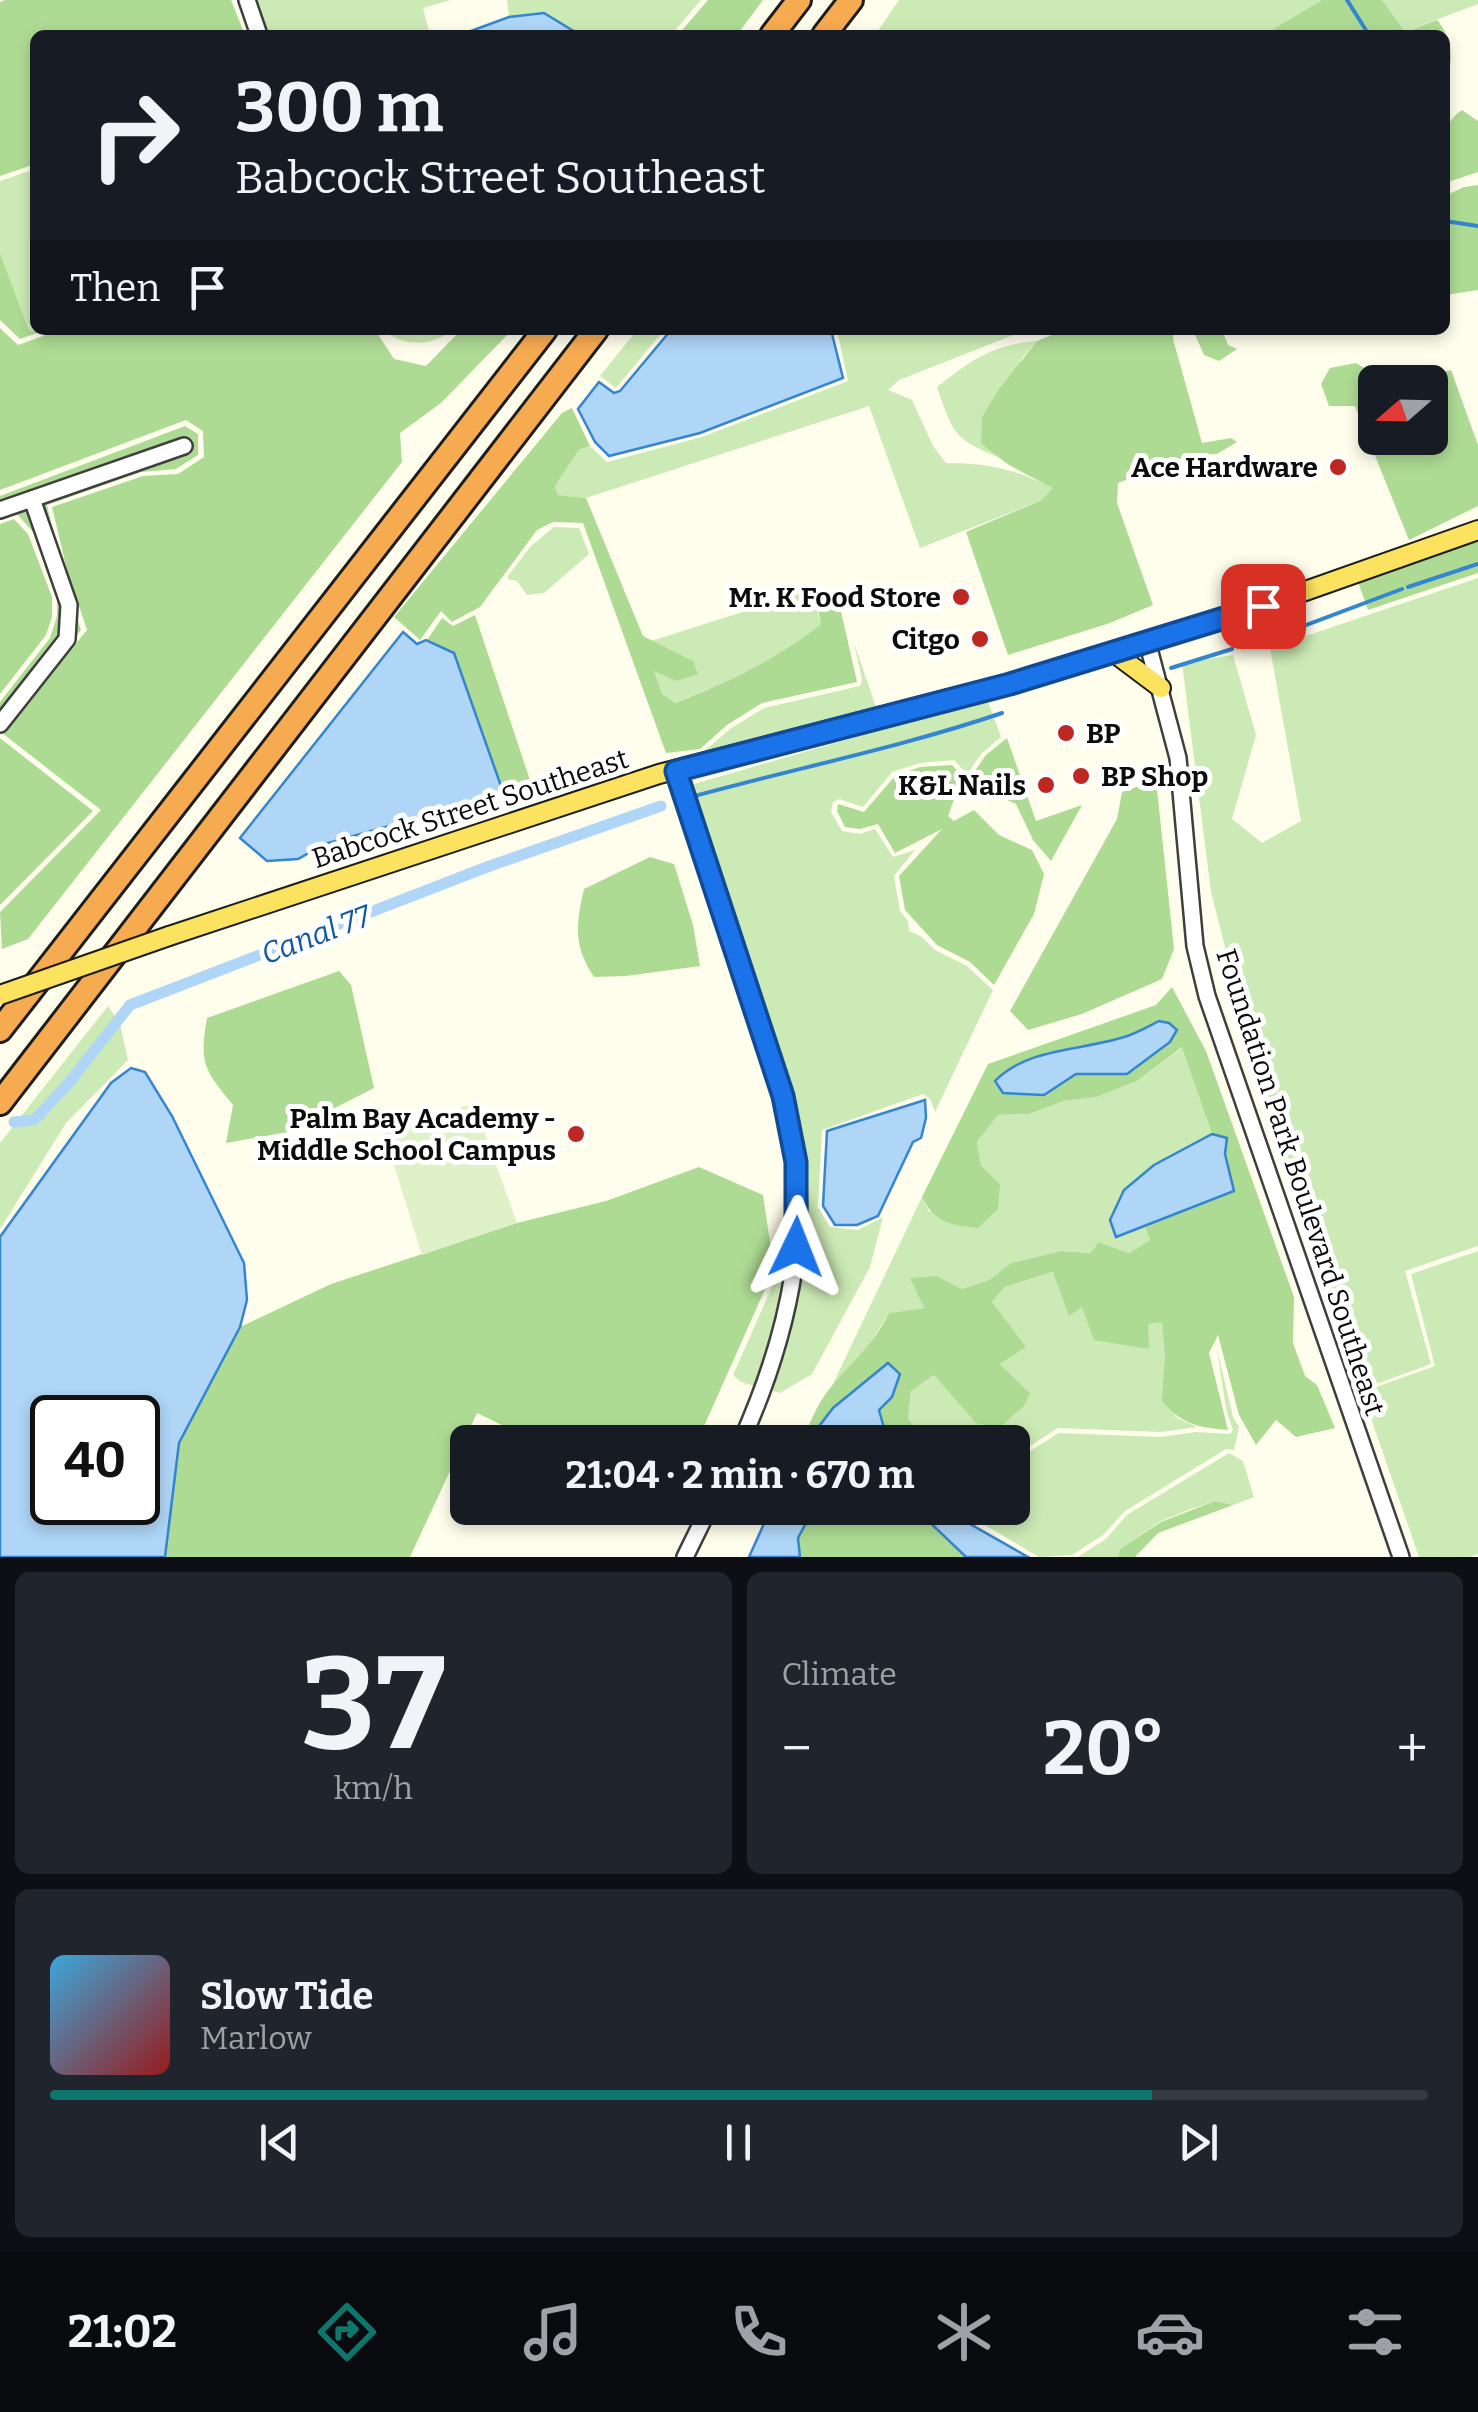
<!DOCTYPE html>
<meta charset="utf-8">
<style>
:root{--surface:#171b24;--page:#20242c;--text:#f1f3f6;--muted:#9ea1a6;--line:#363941;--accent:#0f766e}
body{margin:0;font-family:Bitter,serif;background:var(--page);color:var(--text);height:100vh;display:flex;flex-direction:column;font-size:38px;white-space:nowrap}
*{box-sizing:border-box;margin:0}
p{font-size:32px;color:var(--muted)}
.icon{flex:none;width:55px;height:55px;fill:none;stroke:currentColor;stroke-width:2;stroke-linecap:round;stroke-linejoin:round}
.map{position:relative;height:1557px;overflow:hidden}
.panel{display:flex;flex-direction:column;gap:15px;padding:15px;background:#0d0f14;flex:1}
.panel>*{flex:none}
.hud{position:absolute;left:30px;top:30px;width:1420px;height:305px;border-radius:15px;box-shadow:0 5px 15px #0003;background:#171b24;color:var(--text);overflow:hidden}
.needle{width:65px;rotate:250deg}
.controls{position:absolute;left:1358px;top:365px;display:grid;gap:20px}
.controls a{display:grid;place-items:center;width:90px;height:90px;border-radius:15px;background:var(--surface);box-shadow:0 5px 15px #0003;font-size:50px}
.speed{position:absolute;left:30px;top:1395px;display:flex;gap:20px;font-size:50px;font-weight:700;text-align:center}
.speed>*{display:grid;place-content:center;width:130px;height:130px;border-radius:50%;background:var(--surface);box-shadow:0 5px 15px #0003;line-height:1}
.speed .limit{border:5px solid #111;border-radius:15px;background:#fff;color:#111}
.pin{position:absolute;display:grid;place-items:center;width:85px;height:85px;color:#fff;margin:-42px;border-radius:20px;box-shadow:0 5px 15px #0006}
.me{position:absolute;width:110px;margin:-55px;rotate:2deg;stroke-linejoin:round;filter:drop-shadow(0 0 8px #0008)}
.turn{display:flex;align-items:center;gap:35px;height:210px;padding:0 40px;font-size:45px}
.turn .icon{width:130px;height:130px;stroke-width:2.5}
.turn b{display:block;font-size:70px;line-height:85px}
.then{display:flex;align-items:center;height:95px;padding:0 40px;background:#0003;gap:20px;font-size:38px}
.big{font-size:75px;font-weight:700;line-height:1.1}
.panel .card{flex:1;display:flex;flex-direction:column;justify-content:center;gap:15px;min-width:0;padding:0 35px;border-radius:15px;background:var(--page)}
.panel .dial{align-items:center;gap:0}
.dial b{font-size:130px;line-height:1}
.song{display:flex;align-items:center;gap:30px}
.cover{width:120px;height:120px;border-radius:15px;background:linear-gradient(135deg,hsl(200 70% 55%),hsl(0 70% 35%))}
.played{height:10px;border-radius:5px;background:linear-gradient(90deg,var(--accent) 80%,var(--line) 80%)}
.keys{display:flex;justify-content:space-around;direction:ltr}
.heat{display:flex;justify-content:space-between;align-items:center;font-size:55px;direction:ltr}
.panel .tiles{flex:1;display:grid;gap:15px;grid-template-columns:1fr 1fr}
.card:last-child{grid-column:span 2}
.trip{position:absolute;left:450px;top:1425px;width:580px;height:100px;border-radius:15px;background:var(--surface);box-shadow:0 5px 15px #0003;font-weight:700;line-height:100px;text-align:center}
.tab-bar{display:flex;height:160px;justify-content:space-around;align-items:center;background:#090b0e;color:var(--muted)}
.tab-bar .icon{width:70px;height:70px}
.tab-bar .selected{color:var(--accent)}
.tab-bar b{font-size:45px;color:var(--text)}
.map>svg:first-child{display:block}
</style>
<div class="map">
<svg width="1478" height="1557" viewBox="0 0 1478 1557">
<rect width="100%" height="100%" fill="#fffdeb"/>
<g fill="#cceab5">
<path d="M237,0H451L423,8L430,35H250Z"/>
<path d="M507,0H701L671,35H580L544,13L509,17Z"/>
<path d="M899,0H1322L1263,35H875Z"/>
<path d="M1382,0H1478V4L1404,32Z"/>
<path d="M35,169V330L29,332L0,253V181Z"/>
<path d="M382,330H453C430,347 406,347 382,330Z"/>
<path d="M637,330H664L616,388L600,376Z"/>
<path d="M837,330H1026L899,380L888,390L912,400L933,446L946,463C986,463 1016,469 1052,488L1042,500L920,548L869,406L586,498L558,495L555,486L579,450L590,446L607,462L702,437L848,381Z"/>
<path d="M1037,341L1022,358L981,444L998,457C952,438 953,432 937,387C972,360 991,345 1037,341Z"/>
<path d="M554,527L579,528L589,554L544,593L527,595L517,581L508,579V576L530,547Z"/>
<path d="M1478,578V1246L1405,1271L1431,1364L1365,1388L1261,1089L1211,892L1182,663L1233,655L1256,735L1232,819L1262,843L1301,821L1270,648Z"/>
<path d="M812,590L821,624C777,659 727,683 674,703L662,694L653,670L665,649L651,641Z"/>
<path d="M854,643L878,713L682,763L680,756L702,753L730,729L764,708L860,686L862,680Z"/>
<path d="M987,699L1001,737L982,753L967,774L954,760L920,763L892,772L863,807L839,799L833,802L831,812L842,831L860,834L875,829L893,857L915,850L894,876L900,911L908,921L909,931L922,937L935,950L967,966L993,990L935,1112L930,1099L923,1094L822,1130L818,1207L830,1227L858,1230L883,1217L870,1267L812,1374L780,1393L770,1390L794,1306L802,1162L687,786Z"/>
<path d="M108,1006L120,1024L128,1060L66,1123L0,1229V1143Z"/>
<path d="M1183,1047L1212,1134L1154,1165L1117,1237L1145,1226L1150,1240L1129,1253L1099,1242L1090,1253L1061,1251L1011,1263L989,1280L962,1289L937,1276L911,1279L924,1308L889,1313L863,1355L832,1386L922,1197L929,1212L1000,1184L981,1165L977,1142L998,1115L1029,1114L1064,1101L1097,1097L1137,1081Z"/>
<path d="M791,1220L782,1305L758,1387L741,1382L733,1375L779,1271L778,1258L784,1256Z"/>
<path d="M1478,1251V1554L1470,1557H1419L1362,1392L1435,1366L1411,1274Z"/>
<path d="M1054,1272L1069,1315L1081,1307L1148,1349V1324L1163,1321L1175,1417L1197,1427L1161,1432L1058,1428L1013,1457L1012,1442C973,1442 935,1452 908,1419L911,1391L934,1375L1030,1393L1000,1364L1025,1347L992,1302L1005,1287Z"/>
<path d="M1217,1349L1233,1417L1239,1427L1234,1450L1226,1449L1125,1511L1103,1535L1072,1555L1039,1557L956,1508H1012L1013,1462L1059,1433L1160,1437L1197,1432L1230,1434L1233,1430L1226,1409Z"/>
<path d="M1229,1453L1243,1461L1254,1497L1233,1505L1215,1501L1191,1509L1161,1521L1120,1549L1118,1557H1078L1106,1539L1127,1515Z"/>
</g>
<g fill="#aedb94" fill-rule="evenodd">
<path d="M5,0H231L245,35H35V164L0,176V2Z"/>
<path d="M708,0H763L737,35H678Z"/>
<path d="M1322,0H1382L1405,32L1437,20C1452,38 1455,60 1445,81V35H1263Z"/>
<path d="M1462,110L1478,121V172L1445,183C1445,157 1437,126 1462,110Z"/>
<path d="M1478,185V290L1445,295V196L1464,187Z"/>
<path d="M0,253L29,331L46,330L20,339L0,320Z"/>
<path d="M0,328L18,345L60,330H375L394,359L426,366L461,330H512L441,403L400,433L402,462L28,939L2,949L0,912L101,810L2,733L87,630L67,570L52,507L143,476L178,474L204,457L203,431L186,420L0,490Z"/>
<path d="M1064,330H1174L1173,339L1202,443L1231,438L1237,442L1217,454L1190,455L1118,483L1117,503L1153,605L1110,623L1008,655L966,532L1042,500L1052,488L1009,465L981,444L982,417L999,389L1037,341Z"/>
<path d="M1193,330H1222L1228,345L1237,349L1219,361L1204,355Z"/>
<path d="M1356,363C1394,387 1410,380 1451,370L1478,445V506L1409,540L1355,406H1329L1321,384L1330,368ZM1375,382H1430V438H1375Z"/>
<path d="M572,408L590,446L579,450L555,486L558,495L586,498L643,636L693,661L698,674L676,681L654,671L662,694L675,703C727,683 777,659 821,624L817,603L838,598L857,682L762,703L727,725L700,749L666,753L583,523L553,522L537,530L480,607L452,622L441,611L420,640L394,617L562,413Z"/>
<path d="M185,426L198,434V455L176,469L141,472L47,505L62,572L81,630L0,727V702L50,638L57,616V595L33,532L17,514L0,518V496Z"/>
<path d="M14,519L28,534L52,597V617L46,635L0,694V524Z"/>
<path d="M1478,536V573L1368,610L1357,579Z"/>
<path d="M475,615L532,786L500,795L501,786L454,653L427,640L442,618L453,626Z"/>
<path d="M0,738L93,811L0,905Z"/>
<path d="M1007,738L1036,821L1082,805L1051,861L1033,840L1016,804L967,782L986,755Z"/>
<path d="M952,765L962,777L948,816L954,821L974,810L999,835L1032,850L1044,874L1034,914L994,985L970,962L937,945L905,910L899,876L942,829L895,853L878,824L860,829L845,827L837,811L838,804L864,812L895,776L920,767Z"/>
<path d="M1156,780L1174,949L1162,979L1082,1014L1028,1030L1010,1011L1117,819L1122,792Z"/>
<path d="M650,857L674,864L693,925L700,966L626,976L594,977C573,946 576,924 584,889Z"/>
<path d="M339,971L351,985L374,1088L288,1132L226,1143L233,1105C204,1069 199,1064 207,1018Z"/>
<path d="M1172,987L1206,1051L1294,1297L1293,1343L1305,1376L1317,1385L1335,1428L1296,1437L1276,1420L1256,1445L1239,1415L1218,1335L1209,1353L1228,1430C1199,1428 1181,1424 1162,1401L1165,1355L1162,1322L1148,1324L1149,1349L1094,1340L1082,1307L1069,1316L1053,1272L1005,1287L992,1302L1026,1347L1000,1364L1030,1393L1024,1406L999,1428L976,1423L934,1375L911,1391L908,1419L920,1433L939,1442H888L879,1410L892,1397L833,1408L807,1442H802C810,1423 817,1403 831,1387C854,1359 872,1347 889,1313L924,1308L910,1278L937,1276L962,1289L989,1280L1011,1263L1061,1251L1090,1253L1099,1242L1129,1253L1150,1240L1145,1226L1234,1191L1225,1154L1227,1138L1212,1134L1182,1047L1137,1081L1097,1097L1064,1101L1029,1114L998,1115L977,1142L981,1165L1000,1184L998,1209L978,1228C952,1225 934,1223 922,1197L988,1064L1156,1005Z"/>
<path d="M699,1167L763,1195L774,1269L697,1442H538L477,1413L410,1557H165L178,1443L240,1327L331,1284L517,1223L606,1201Z"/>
<path d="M1215,1501L1233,1505L1158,1533L1135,1557H1118L1120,1549L1161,1522Z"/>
<path d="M814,1508H908L919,1512L966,1557H800L798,1538Z"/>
</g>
<path fill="#dff1c7" d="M474,1103L517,1223L422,1255L384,1133Z"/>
<g fill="#afd6f7" stroke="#3585d0" stroke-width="2.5" fill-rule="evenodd">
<path d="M544,13L580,35H460L509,17Z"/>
<path d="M671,330H831L843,378L700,433L609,456L595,442L578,409L599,382L614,393L620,391Z"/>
<path d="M403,632L417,644L426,640L454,653L501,786L500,795L325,844L298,859L267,861L240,838Z"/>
<path d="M1159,1021L1169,1023L1177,1030L1170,1042L1127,1074H1076L1044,1095L1003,1093L995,1081C1029,1046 1087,1051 1130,1035C1140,1031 1149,1026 1159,1021Z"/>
<path d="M131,1068L145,1072L172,1116L244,1263L247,1300L240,1327L179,1443L165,1557H0V1237L111,1083ZM52,1418H138V1502H52Z"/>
<path d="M925,1100L926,1118L921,1138L913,1142L878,1216L857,1225H835L823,1206L827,1131Z"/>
<path d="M1212,1134L1227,1138L1225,1154L1234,1191L1116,1237L1110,1220L1124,1190L1154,1165Z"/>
<path d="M888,1363L900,1374L892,1397L879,1410L888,1442H807L833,1408Z"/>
<path d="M771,1508H814L798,1538L800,1557H749Z"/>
<path d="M908,1508H942L1028,1557H966L919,1512Z"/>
</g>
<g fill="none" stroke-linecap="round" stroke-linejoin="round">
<g stroke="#3585d0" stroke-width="4">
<path d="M1347,0L1369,35"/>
<path d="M1445,221L1478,226"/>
<path d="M1408,587L1478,564"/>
<path d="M1261,642L1402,589"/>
<path d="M1171,668L1232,649"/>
<path d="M695,796C797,768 902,747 1002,713"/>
</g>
<path stroke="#afd6f7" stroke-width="11" d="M14,1122L34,1120L68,1084L130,1005L487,867L661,806"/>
<defs>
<g id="minor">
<path d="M247,0L259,35"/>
<path d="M0,510L184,446"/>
<path d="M1147,641L1178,758L1195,946L1207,996L1401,1557"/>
<path d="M0,724L67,639L69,605L32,499"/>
<path d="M675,771C699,843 724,915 749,987C768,1044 789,1102 796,1163C807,1259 780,1355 741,1442"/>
<path d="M685,1557L709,1508"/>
</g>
<g id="major">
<path d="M1113,652L1161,688"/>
<path d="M169,936L659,774L1026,679L1263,606L1478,530"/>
</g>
<g id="highway">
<path d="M772,35L799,0"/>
<path d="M824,35L851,0"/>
<path d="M0,1030L545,330"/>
<path d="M0,1103L596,330"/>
</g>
</defs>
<use href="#minor" stroke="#3f3f3f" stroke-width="20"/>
<use href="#major" stroke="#1d1d1d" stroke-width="22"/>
<use href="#highway" stroke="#1d1d1d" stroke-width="28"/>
<use href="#minor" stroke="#fff" stroke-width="15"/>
<use href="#major" stroke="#fbe25f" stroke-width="18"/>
<use href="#highway" stroke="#f7ab51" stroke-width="22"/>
<defs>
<path id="major-bridge" d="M0,995L169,936"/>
</defs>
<use href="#major-bridge" stroke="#1d1d1d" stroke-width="22" stroke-linecap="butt"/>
<use href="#major-bridge" stroke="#fbe25f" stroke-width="18"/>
</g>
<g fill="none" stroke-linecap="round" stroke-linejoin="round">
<defs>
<path id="route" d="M796,1247V1162L783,1096L676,771L1010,684L1263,606"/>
</defs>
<use href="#route" stroke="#114b97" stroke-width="25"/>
<use href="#route" stroke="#1a73e8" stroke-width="18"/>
</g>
<g fill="#bf2722" stroke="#fff" stroke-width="4">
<circle cx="1338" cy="467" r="10"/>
<circle cx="961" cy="597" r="10"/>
<circle cx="980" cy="639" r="10"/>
<circle cx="1066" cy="733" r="10"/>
<circle cx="1081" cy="776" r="10"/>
<circle cx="1046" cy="785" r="10"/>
<circle cx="576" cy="1134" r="10"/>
</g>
<g text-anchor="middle" stroke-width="10" stroke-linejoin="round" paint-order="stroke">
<g font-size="28" font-weight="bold" fill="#0c0c0c" stroke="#fff" text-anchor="end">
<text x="1318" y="477">Ace Hardware</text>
<text x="941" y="607">Mr. K Food Store</text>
<text x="960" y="649">Citgo</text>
<text x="1086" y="743" text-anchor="start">BP</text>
<text x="1101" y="786" text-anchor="start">BP Shop</text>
<text x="1026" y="795">K&amp;L Nails</text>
<text x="556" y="1128">Palm Bay Academy -<tspan x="556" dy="32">Middle School Campus</tspan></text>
</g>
<g font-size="28" fill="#0c0c0c" stroke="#fff">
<text transform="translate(470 808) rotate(-18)" y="10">Babcock Street Southeast</text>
<text transform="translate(1301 1182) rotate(72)" y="10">Foundation Park Boulevard Southeast</text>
</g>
<g font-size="30" font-style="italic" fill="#1457a0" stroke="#fff">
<text transform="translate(316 935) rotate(-21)" y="10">Canal 77</text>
</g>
</g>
</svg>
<div class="controls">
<a><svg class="needle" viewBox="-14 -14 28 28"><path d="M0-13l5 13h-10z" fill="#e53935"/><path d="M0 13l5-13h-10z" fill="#9ea1a6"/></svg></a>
</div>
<div class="speed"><div class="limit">40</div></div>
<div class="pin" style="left:1263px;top:606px;background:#d93025"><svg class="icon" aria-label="arrive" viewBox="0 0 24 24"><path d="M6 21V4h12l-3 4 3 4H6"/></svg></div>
<svg class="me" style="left:796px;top:1247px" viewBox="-20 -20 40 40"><path d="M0-17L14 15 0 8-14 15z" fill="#1a73e8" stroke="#fff" stroke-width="4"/></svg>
<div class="trip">21:04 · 2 min · 670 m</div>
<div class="hud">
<div class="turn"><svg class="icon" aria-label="right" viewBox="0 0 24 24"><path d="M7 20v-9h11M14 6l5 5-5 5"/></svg><div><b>300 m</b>Babcock Street Southeast</div></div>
<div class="then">Then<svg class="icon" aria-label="arrive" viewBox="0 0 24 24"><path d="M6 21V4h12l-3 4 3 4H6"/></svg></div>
</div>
</div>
<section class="panel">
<div class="tiles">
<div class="card dial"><b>37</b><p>km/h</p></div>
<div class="card"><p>Climate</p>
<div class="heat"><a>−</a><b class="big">20°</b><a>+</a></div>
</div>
<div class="card">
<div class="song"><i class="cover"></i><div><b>Slow Tide</b><p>Marlow</p></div></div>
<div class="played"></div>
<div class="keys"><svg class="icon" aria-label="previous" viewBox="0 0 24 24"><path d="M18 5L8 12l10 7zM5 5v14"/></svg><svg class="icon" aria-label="pause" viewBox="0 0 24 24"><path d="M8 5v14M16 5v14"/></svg><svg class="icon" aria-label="next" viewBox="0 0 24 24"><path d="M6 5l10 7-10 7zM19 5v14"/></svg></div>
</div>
</div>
</section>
<nav class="tab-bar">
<b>21:02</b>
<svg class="icon selected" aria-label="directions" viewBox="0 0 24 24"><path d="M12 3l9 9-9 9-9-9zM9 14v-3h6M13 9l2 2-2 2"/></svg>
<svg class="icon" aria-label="music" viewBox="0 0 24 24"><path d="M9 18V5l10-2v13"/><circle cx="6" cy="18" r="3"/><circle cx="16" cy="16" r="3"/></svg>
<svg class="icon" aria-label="phone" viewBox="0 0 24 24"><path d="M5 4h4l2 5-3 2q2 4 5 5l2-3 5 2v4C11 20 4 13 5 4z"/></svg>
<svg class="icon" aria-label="climate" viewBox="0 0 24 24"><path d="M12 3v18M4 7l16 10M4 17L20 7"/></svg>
<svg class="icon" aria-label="car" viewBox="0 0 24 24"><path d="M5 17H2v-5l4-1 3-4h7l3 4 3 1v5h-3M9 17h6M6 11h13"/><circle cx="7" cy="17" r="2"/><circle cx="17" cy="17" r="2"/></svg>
<svg class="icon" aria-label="filters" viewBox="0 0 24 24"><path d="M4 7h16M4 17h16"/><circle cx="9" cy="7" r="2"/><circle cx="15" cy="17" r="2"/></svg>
</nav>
